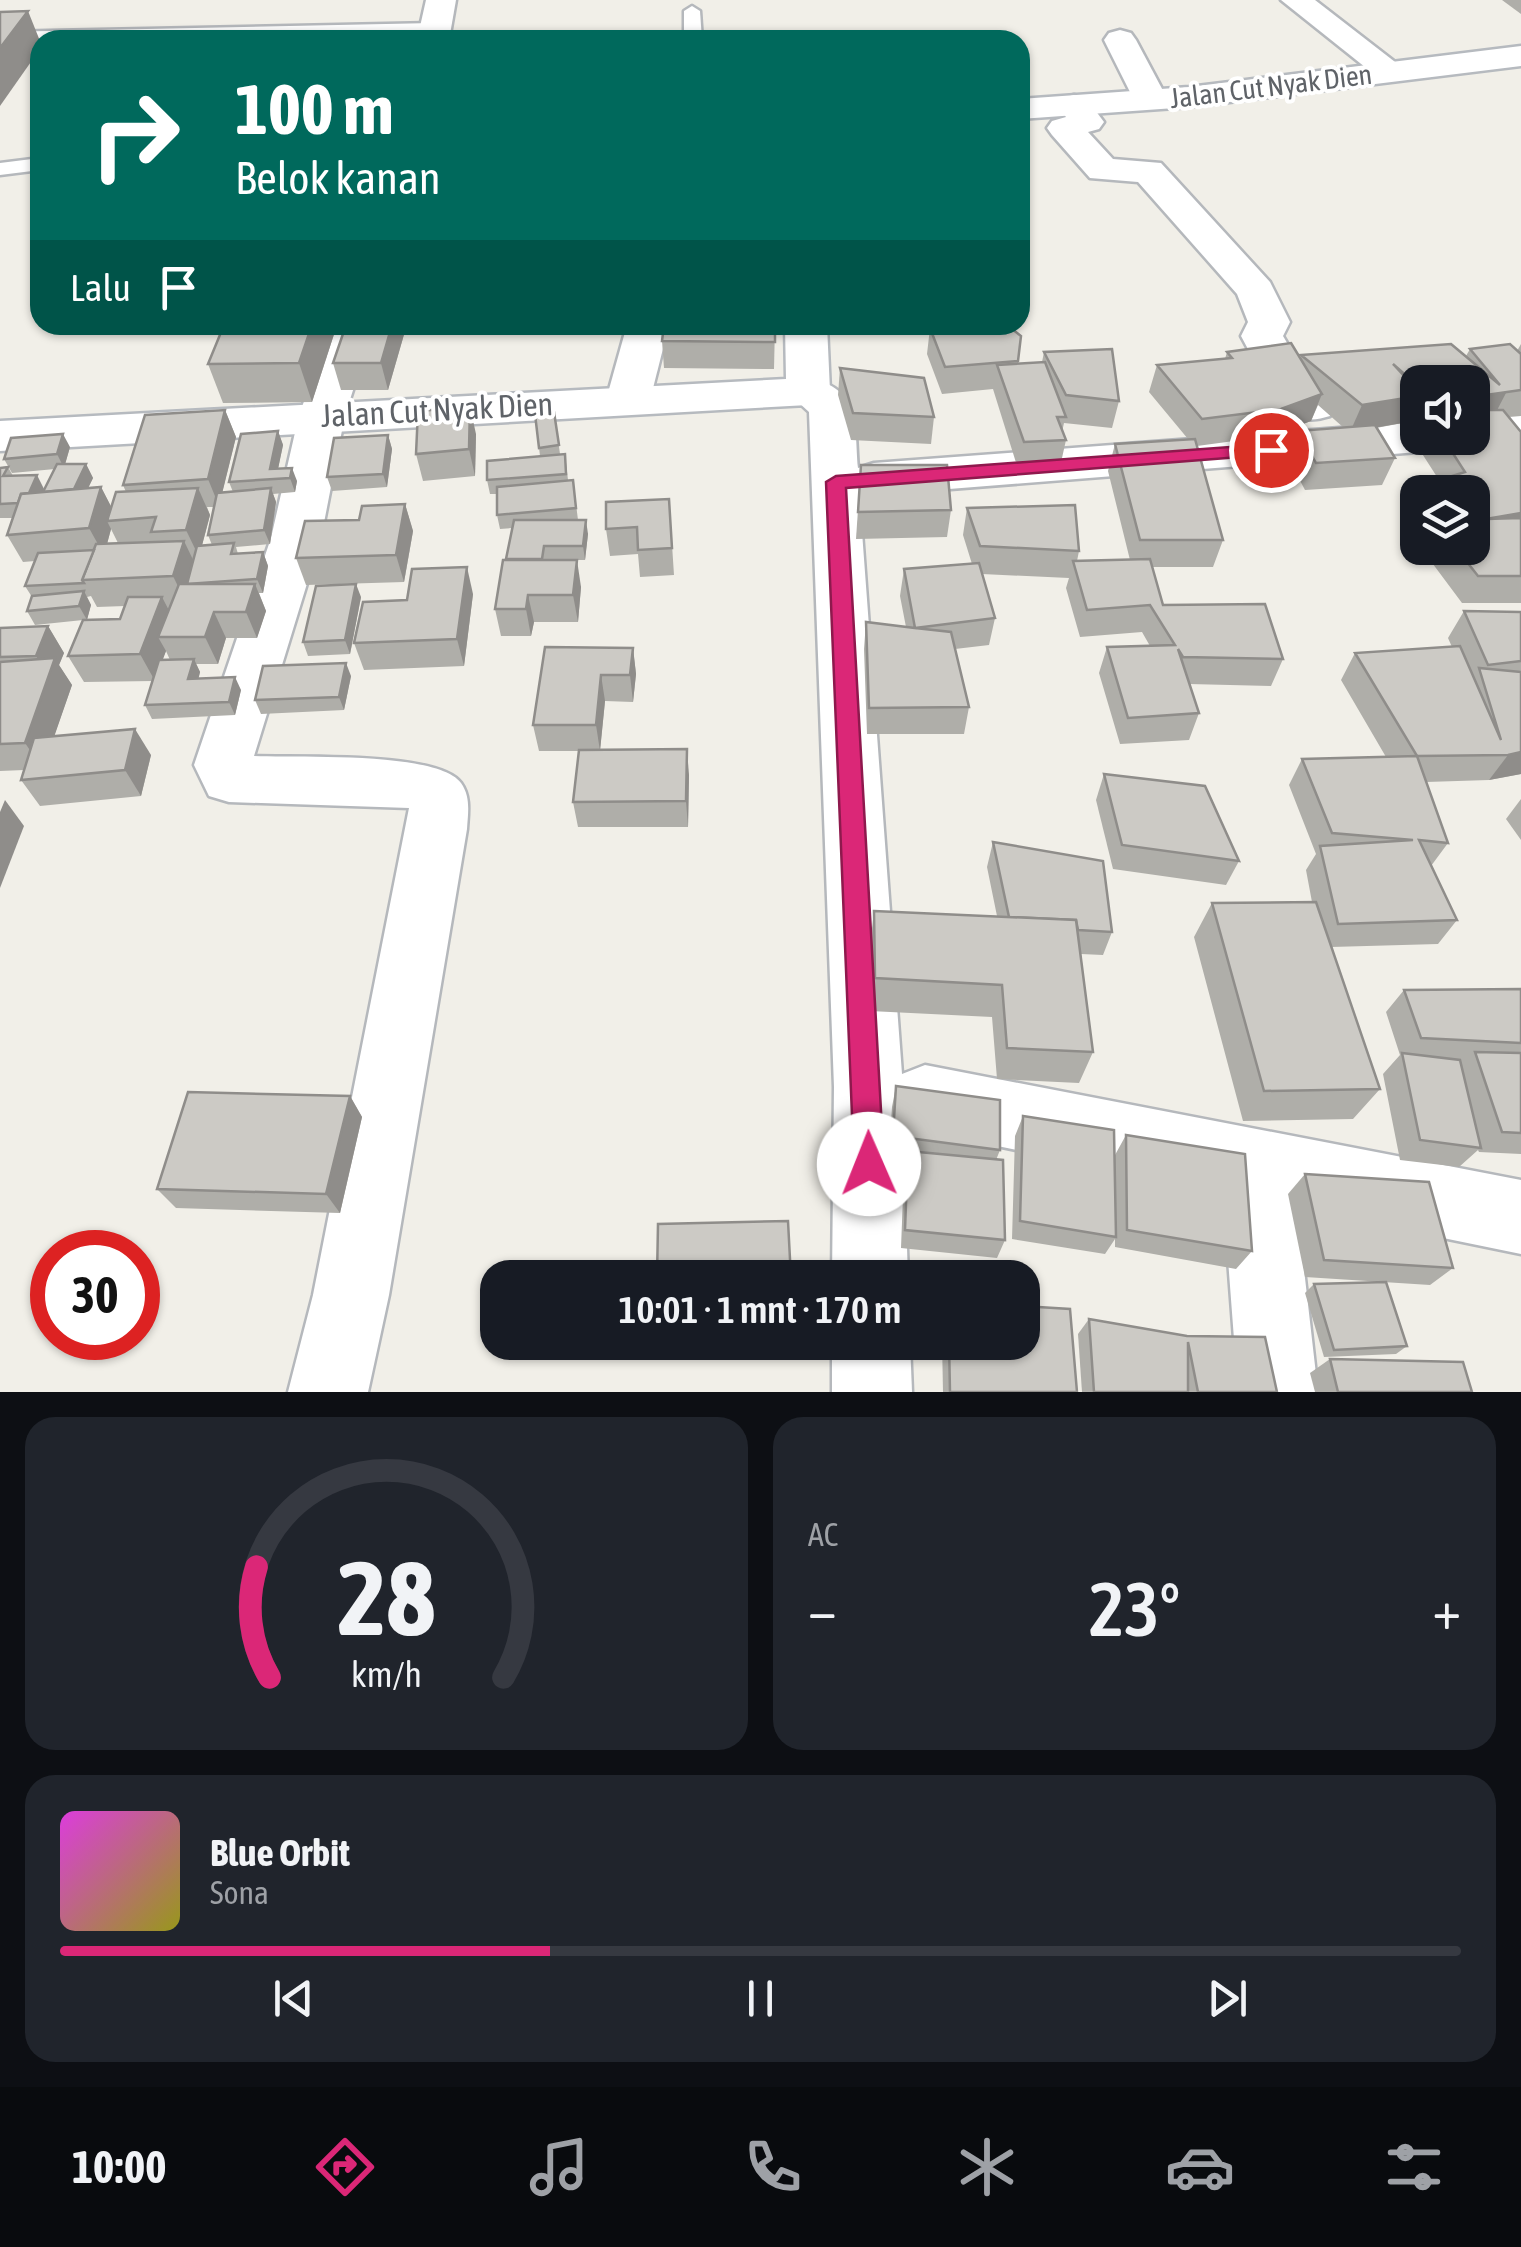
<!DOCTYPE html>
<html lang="id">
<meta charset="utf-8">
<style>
:root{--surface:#171b24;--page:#20242c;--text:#f1f3f6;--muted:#9ea1a6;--line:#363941;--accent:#db2777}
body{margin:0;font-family:"Asap Condensed",sans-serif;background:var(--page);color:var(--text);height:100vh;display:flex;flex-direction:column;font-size:38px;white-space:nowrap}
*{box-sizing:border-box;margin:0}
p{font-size:32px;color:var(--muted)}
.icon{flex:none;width:55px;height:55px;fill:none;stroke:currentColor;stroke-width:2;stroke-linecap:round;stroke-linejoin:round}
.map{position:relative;height:1392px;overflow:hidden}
.side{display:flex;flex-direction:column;gap:25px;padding:25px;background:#0d0f14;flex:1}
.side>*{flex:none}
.guide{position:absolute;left:30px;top:30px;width:1000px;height:305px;border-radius:30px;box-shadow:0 2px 8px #0004;background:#00695c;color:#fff;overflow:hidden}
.fabs{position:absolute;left:1400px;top:365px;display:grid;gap:20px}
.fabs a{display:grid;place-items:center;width:90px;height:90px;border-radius:20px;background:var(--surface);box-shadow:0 2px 8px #0004;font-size:50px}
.speed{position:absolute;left:30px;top:1230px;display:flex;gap:20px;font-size:50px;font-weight:700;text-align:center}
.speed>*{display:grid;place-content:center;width:130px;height:130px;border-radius:50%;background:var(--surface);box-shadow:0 2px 8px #0004;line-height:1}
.speed .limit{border:15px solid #d22;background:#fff;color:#111}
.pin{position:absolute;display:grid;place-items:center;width:85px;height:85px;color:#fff;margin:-42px;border:5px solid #fff;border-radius:50%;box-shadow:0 2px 10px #0007}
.me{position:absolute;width:110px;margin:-55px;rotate:359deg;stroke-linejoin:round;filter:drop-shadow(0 0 8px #0008)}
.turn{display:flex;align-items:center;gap:35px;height:210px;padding:0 40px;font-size:45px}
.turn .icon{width:130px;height:130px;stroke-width:2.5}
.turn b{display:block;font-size:70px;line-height:85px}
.then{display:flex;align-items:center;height:95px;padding:0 40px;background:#0003;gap:20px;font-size:38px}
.big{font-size:75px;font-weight:600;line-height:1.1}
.side .card{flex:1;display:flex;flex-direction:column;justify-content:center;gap:15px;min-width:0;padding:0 35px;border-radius:30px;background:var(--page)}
.side .dial{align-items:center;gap:0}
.dial svg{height:260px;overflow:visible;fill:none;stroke:var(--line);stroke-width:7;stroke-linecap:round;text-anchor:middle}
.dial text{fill:var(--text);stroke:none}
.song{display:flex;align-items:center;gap:30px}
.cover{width:120px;height:120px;border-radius:15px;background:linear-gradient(135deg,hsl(300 70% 55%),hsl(60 70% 35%))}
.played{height:10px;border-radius:5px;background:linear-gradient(90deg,var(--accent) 35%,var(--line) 35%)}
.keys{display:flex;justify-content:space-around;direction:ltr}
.heat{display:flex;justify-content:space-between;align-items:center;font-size:55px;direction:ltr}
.side .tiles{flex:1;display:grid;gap:25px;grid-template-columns:1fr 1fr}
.card:last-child{grid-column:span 2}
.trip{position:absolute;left:480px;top:1260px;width:560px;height:100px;border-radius:30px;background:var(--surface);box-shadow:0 2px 8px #0004;font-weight:600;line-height:100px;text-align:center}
.tabs{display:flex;height:160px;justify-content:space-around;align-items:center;background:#090b0e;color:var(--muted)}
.tabs .icon{width:70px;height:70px}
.tabs .active{color:var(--accent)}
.tabs b{font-size:45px;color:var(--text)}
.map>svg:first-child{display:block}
</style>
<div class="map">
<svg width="1521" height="1392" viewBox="0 0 1521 1392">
<rect width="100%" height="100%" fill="#f1efe8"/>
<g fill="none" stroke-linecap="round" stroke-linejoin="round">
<defs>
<g id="lane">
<path d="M692,6L700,11L702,40H684V11Z"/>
<path d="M434,23L443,28L440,32L0,42V32Z"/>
<path d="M40,158V170L0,175V163Z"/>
</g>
<g id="street">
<path d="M426,0H456L449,40H417Z"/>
<path d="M1281,0H1315L1408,72L1404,79H1380Z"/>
<path d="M1120,30L1131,33L1136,40L1168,100L1163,107H1139L1134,100L1104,40L1109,33Z"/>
<path d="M1074,95L1086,98L1104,122L1099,129L1088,132L1113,159L1161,163L1270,282L1290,322L1283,336L1299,363L1336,406L1330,416C1319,419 1308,422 1298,416C1275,401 1254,360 1241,336L1248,322L1237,294L1138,182L1090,178L1052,135L1047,128L1052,121L1066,117L1057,105L1062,98Z"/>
<path d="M332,325H374L345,415L321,538L254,756C296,758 438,751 461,783C471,797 468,813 467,829L389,1295L368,1392H288L313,1295L409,808L229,802L209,796L194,765L271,538L299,415Z"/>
<path d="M627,325H669L650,400L644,410L628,414L612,410L606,400Z"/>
<path d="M808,377C862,391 854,421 858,468L874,463L1418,422V438H1441L1434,447L1418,452L874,495L859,491L902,1074L925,1065L1521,1180V1254L1297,1208L1318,1392H1238L1223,1193L925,1131L903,1123L908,1278H832L834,1087L809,412L786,391L792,381Z"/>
<path d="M1521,412V440L1472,445L1453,438H1472V416Z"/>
<path d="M832,1342H910L912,1392H832Z"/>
</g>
<g id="secondary">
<path d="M1521,46V66L1189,107L1020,119V99L1189,87Z"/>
<path d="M785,325H827L830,391L824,401L808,405L0,451V421L786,379Z"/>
</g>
</defs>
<use href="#lane" stroke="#b5b8bc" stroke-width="5"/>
<use href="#street" stroke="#b5b8bc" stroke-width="5"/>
<use href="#secondary" stroke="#b6babf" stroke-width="5"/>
<use href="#lane" fill="#fff" fill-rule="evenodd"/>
<use href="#street" fill="#fff" fill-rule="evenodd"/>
<use href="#secondary" fill="#fff" fill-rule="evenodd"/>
</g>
<g fill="#afaea9" fill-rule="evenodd">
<path d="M1502,0H1521V14Z"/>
<path d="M337,325L312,402L223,403L208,364Z"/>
<path d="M346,325H403L405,331L388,390H341L333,363Z"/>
<path d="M775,325L774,369L664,368L662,341Z"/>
<path d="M930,328L1021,336L1018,364L1042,362L1044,352L1119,401L1112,428L1064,423L1062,432L1066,440L1060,467L1018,469L993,389L942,394L927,354Z"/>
<path d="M1521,344V416L1509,417L1521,432V603H1462L1421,548H1472V492H1430L1436,481L1439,480L1412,438L1418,427V438H1472L1418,382V424L1410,418L1408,422L1376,428L1395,458L1382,485L1305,490L1288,458L1298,431L1344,428L1318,405L1311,421L1271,436L1197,446L1223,540L1213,567H1152L1163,605L1283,659L1271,686L1189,684L1199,713L1189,740L1120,744L1099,673L1107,647L1150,646L1142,632L1080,637L1066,588L1069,578L982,574L995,618L989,645L955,649L969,707L964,734H867L864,649L866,622L906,627L900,596L904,569L972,564L963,535L967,508L1079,551L1077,561L1130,560L1108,471L1115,444L1188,439L1149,392L1157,365L1225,359L1227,352L1300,358L1301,355L1466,356L1470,349L1517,351Z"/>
<path d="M840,368L934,417L931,444L851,440L838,395Z"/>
<path d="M225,410L236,437L222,493L233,492L229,482L278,431L283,445L278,468L297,481L295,492L273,494L276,502L270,544L236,547L238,554L263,552L268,566L263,593H259L266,611L257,638H226L218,664H196L200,672L198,679L241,690L235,715L152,719L145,705L153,681L84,682L68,656L83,620L35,625L27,611L32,597L25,586L35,561L23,562L7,535L13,518H0V468L8,467L13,476L44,489L55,469L12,473L4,459L70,447L65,464H86L93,478L88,488L101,487L111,507L126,492L123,485ZM207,507H214L208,535L212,545H202L210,515ZM111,529L118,543L107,544ZM91,596L97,607L125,606L120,619H87L91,605L87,597ZM166,651L170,660H162Z"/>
<path d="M554,412L560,454H565L568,480H573L578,520L588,534L585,560H547L581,587L578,622H534L531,636H501L495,609L507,560L512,528L500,529L497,515V494H490L487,480L540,456L535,414Z"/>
<path d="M476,434L475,476L423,481L416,454Z"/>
<path d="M388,435L392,449L387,487L332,491L327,477Z"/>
<path d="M861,465L951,510L947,537L856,539Z"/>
<path d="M669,499L674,575L640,577L638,554L610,556L606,529Z"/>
<path d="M405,504L413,531L404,582L306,585L296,558L359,520Z"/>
<path d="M473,594L464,666L364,670L354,643L407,600Z"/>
<path d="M361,597L350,654L308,656L303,642Z"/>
<path d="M1464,611L1521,612V774L1489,780L1426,782L1448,843L1431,866L1457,920L1438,944L1331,947L1380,1089L1353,1119L1243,1121L1194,937L1212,903L1312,902L1306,870L1316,854L1289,785L1302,759L1386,757L1341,680L1355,653L1452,647L1448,638Z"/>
<path d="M48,626L64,653L59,665L72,685L54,736L151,755L141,796L40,806L21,780L24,770L0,771V628Z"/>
<path d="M633,648L636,674L633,702L605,701L600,750L689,775L688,827H578L573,802L579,751H539L533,725Z"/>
<path d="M351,676L344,710L261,714L255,700Z"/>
<path d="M1104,774L1239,861L1226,885L1113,869L1096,800Z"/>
<path d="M1521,799V840L1506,819Z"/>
<path d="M993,842L1112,932L1103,955L1081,954L1093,1052L1079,1083L997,1079L992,1017L870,1011V945L874,911L997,916L987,867Z"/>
<path d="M1521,989V1154L1479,1152L1478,1150L1459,1167L1400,1160L1383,1074L1400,1055L1386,1012L1404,990Z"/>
<path d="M896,1086L1000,1150L996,1160L1005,1240L997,1258L901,1248L904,1170L907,1158L889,1155L892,1107Z"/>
<path d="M350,1096L362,1117L340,1213L176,1208L157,1189Z"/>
<path d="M1023,1116L1115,1184V1155L1126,1135L1252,1251L1236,1269L1115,1247V1239L1105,1254L1012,1239L1015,1136Z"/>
<path d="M1305,1174L1453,1268L1430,1285L1305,1277L1288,1194Z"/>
<path d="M1314,1284L1407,1346L1396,1354L1324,1357L1305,1293Z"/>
<path d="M1089,1319L1187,1336L1277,1392H1082L1078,1334Z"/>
<path d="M657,1342H793L792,1345L659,1349Z"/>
<path d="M942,1342H1022L1077,1392H943Z"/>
<path d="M1330,1359L1472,1392H1315L1310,1373Z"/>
</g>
<g fill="#8f8d8a">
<path d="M28,11L40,41V49L0,106V48Z"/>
<path d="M312,325H337L312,402L299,363Z"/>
<path d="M392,325H403L405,331L388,390L381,363Z"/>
<path d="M1507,391L1493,418L1472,422V397Z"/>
<path d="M1322,394L1311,421L1271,436L1281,409Z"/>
<path d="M1418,396V403L1408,422L1350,432L1362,405Z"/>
<path d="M470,407L476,434L475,476L469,449Z"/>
<path d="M225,410L236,437L219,506L208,479Z"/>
<path d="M278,431L283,445L276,479L270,469Z"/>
<path d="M63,434L70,447L64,468L57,454Z"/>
<path d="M388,435L392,449L387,487L383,474Z"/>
<path d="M86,464L93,478L80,505L73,491Z"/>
<path d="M292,468L297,481L295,492L290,478Z"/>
<path d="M37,475L44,489L33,517L25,503Z"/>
<path d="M101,487L115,514L107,521L111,529L104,555L89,528Z"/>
<path d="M198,488L210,515L199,557L186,530Z"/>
<path d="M271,488L276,502L270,544L264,530Z"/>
<path d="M405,504L413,531L404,582L396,555Z"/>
<path d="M1521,513V537L1486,519Z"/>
<path d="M586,520L588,534L585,560L583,546Z"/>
<path d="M184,541L197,568L186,603L173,576Z"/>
<path d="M263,552L268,566L263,593L257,579Z"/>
<path d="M577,560L581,587L578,622L573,595Z"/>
<path d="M467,567L473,594L464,666L457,639Z"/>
<path d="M255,584L266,611L257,638L246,612Z"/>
<path d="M356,584L361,597L350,654L345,640Z"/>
<path d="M84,591L91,605L87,620L79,606Z"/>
<path d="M528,595L534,622L531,636L526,609Z"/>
<path d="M162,597L176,624L158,637L166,651L155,681L140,654Z"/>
<path d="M214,612L226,638L218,664L205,637Z"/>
<path d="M48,626L64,653L59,665L72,685L43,769L25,743L49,676L36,656Z"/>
<path d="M633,648L636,674L633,702L630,675Z"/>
<path d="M194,659L200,672L195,693L188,679Z"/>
<path d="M346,663L351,676L344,710L339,697Z"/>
<path d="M601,675L605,701L600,751L596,725Z"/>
<path d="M235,677L241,690L235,715L229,702Z"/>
<path d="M135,729L151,755L141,796L125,770Z"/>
<path d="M687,749L689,775L688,827L686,801Z"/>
<path d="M1521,752V774L1489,780L1508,755Z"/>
<path d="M5,800L24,826L0,888V812Z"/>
<path d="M350,1096L362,1117L340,1213L326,1194Z"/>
</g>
<g fill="#cccac5" stroke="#8f8d8a" stroke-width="2.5">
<path d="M28,11L0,48V12Z"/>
<path d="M193,38H262L261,40H192Z"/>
<path d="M224,325H312L299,363L208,364Z"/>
<path d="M346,325H392L381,363H333Z"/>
<path d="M664,325H775V342L662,341Z"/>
<path d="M964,325H1007L1021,336L1018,361L945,367L930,328Z"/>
<path d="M1291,343L1322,394L1281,409L1202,419L1157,365L1232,358L1227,352Z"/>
<path d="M1451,344L1500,385L1470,349L1510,344L1521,354V390L1472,397V382H1418V386L1393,364L1418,391V396L1362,405L1301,355Z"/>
<path d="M1112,349L1119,401L1066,395L1044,352Z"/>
<path d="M1045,362L1066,417H1057L1066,440L1024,442L997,365Z"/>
<path d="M840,368L924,378L934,417L853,413Z"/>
<path d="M470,407L469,449L416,454L418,411Z"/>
<path d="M225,410L208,479L123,485L145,415Z"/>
<path d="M1472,410H1503L1521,432V513L1486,519L1521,518V576H1478L1456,548H1472V519H1476L1472,516V492H1448L1436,481L1465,472L1443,438H1472Z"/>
<path d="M554,412L559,445L539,448L535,414Z"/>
<path d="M1375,425L1395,458L1316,463L1298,431Z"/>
<path d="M278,431L270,469L292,468L290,478L229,482L241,434Z"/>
<path d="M63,434L57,454L4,459L11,438Z"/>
<path d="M388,435L383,474L327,477L334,438Z"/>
<path d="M1195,439L1223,540H1140L1115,444Z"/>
<path d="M565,454L566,474L487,480V461Z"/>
<path d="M57,464H86L74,489L43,492Z"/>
<path d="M861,465H947L951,510L858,512Z"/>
<path d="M8,467L3,476L37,475L29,493L21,494L18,503L0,504V468Z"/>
<path d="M573,480L576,508L497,515V487Z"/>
<path d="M101,487L89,528L7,535L21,494Z"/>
<path d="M198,488L186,530L151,532L156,517L107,521L116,492Z"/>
<path d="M271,488L264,530L208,535L217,493Z"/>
<path d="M669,499L672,548L638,550L637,527L606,529V502Z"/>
<path d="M405,504L396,555L296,558L305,521L359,520L362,506Z"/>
<path d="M1075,505L1079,551L980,546L967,508Z"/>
<path d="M514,520H586L583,546H544L542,559H506Z"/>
<path d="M184,541L173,576L82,580L96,544Z"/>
<path d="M234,543L231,554L263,552L257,579L187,584L197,546Z"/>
<path d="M94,550L82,580L84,583L25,586L38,553Z"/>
<path d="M1150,559L1163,605L1265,604L1283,659L1183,657L1178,649L1199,713L1128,718L1107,647L1175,645L1150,605L1087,610L1073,561Z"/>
<path d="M503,560H577L573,595H528L526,609H495Z"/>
<path d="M979,563L995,618L915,628L951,632L969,707L869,708L866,622L915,628L904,569Z"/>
<path d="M467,567L457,639L354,643L363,602L407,600L412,569Z"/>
<path d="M179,584H255L246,612H214L205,637H158Z"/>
<path d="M356,584L345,640L303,642L316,586Z"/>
<path d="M84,591L79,606L27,611L32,596Z"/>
<path d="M128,597H162L140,654L68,656L83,620L120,619Z"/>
<path d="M1464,611L1521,612V661L1488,665Z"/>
<path d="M48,626L36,656L0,657V628Z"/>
<path d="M1460,646L1501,740L1479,668L1521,672V752L1508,755L1417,756L1355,653Z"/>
<path d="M545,647L633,648L630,675H601L596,725H533Z"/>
<path d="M55,658L25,743L0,744V662Z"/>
<path d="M194,659L188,679L235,677L229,702L145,705L159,660Z"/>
<path d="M346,663L339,697L255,700L263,666Z"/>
<path d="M135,729L125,770L21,780L34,738Z"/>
<path d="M687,749L686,801L573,802L579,750Z"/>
<path d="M1417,756L1448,843L1419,840L1457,920L1338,924L1320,846L1413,840L1332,833L1302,759Z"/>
<path d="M1104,774L1205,786L1239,861L1122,845Z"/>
<path d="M993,842L1103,861L1112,932L1078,930L1076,920L1009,917Z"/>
<path d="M1316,902L1380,1089L1264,1091L1212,903Z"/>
<path d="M874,911L1076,920L1093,1052L1007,1048L1002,985L875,978Z"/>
<path d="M1521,989V1043L1421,1038L1404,990Z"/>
<path d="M1475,1052L1521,1053V1133L1502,1132Z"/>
<path d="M1402,1053L1460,1060L1481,1148L1420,1140Z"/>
<path d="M896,1086L1000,1100V1150L893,1136Z"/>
<path d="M188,1092L350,1096L326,1194L157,1189Z"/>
<path d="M1023,1116L1114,1130L1116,1237L1020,1221Z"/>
<path d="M1126,1135L1245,1154L1252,1251L1127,1230Z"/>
<path d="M908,1151L1003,1160L1005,1240L905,1230Z"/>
<path d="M1305,1174L1429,1182L1453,1268L1324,1260Z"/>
<path d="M788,1221L791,1278H657L658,1224Z"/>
<path d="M1386,1282L1407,1346L1334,1350L1314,1284Z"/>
<path d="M1022,1306L1070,1309L1077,1392H950L949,1342H1022Z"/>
<path d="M1089,1319L1187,1336L1265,1337L1277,1392H1198L1188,1342V1392H1094Z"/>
<path d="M1330,1359L1463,1362L1472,1392H1338Z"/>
</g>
<path fill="#db2777" stroke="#8e194d" stroke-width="2.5" d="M1271,444L1280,450L1278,454L846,488L884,1164L879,1174L869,1178L858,1174L854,1164L826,482L836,476Z"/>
<g text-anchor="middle" stroke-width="8" stroke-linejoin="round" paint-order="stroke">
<g font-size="28" fill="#5f6368" stroke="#fff">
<text transform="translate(1271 86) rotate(-7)" y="10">Jalan Cut Nyak Dien</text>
</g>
<g font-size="32" fill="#5f6368" stroke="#fff">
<text transform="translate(437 410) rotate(-3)" y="11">Jalan Cut Nyak Dien</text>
</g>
</g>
</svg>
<div class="fabs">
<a><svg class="icon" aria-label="sound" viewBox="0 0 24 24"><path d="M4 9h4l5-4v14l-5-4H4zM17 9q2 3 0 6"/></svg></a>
<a><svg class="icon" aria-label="layers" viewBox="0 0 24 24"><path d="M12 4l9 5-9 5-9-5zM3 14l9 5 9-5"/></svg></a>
</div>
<div class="speed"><div class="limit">30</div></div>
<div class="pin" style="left:1271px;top:450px;background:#d93025"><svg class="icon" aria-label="arrive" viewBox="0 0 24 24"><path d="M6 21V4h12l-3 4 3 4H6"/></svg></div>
<svg class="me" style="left:869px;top:1164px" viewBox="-20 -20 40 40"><circle r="19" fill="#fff"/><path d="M0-13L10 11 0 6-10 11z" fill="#db2777"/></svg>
<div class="trip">10:01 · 1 mnt · 170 m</div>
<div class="guide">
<div class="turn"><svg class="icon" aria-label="right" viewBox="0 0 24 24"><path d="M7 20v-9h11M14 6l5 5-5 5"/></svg><div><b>100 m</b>Belok kanan</div></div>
<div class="then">Lalu<svg class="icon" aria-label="arrive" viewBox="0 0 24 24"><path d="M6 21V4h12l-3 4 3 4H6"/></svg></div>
</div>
</div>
<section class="side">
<div class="tiles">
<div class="card dial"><svg viewBox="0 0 100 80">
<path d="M14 69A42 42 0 1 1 86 69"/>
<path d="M14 69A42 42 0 0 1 10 35" stroke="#db2777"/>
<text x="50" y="56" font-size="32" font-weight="700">28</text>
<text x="50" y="72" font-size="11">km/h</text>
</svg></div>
<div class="card"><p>AC</p>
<div class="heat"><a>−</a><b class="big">23°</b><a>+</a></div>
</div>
<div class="card">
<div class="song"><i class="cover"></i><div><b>Blue Orbit</b><p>Sona</p></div></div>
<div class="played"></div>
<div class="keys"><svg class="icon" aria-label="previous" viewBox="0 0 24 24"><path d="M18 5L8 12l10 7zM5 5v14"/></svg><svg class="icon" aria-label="pause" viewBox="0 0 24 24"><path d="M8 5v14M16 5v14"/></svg><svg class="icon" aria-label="next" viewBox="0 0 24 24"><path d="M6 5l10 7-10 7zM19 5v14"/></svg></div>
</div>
</div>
</section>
<nav class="tabs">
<b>10:00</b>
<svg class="icon active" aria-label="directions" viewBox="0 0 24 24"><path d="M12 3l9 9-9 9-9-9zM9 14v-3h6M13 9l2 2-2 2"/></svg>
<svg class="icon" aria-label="music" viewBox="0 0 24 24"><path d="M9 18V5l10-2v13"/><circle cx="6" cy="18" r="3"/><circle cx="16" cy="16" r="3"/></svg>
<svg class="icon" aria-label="phone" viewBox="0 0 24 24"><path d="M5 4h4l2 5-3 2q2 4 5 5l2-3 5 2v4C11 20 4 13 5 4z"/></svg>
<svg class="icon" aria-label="climate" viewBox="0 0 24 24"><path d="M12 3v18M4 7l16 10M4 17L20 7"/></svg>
<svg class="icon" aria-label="car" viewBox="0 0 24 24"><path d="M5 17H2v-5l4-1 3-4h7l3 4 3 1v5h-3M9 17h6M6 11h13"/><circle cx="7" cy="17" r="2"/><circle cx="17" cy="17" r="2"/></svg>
<svg class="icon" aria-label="filters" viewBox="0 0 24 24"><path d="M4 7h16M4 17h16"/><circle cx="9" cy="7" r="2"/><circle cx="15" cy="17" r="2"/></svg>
</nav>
